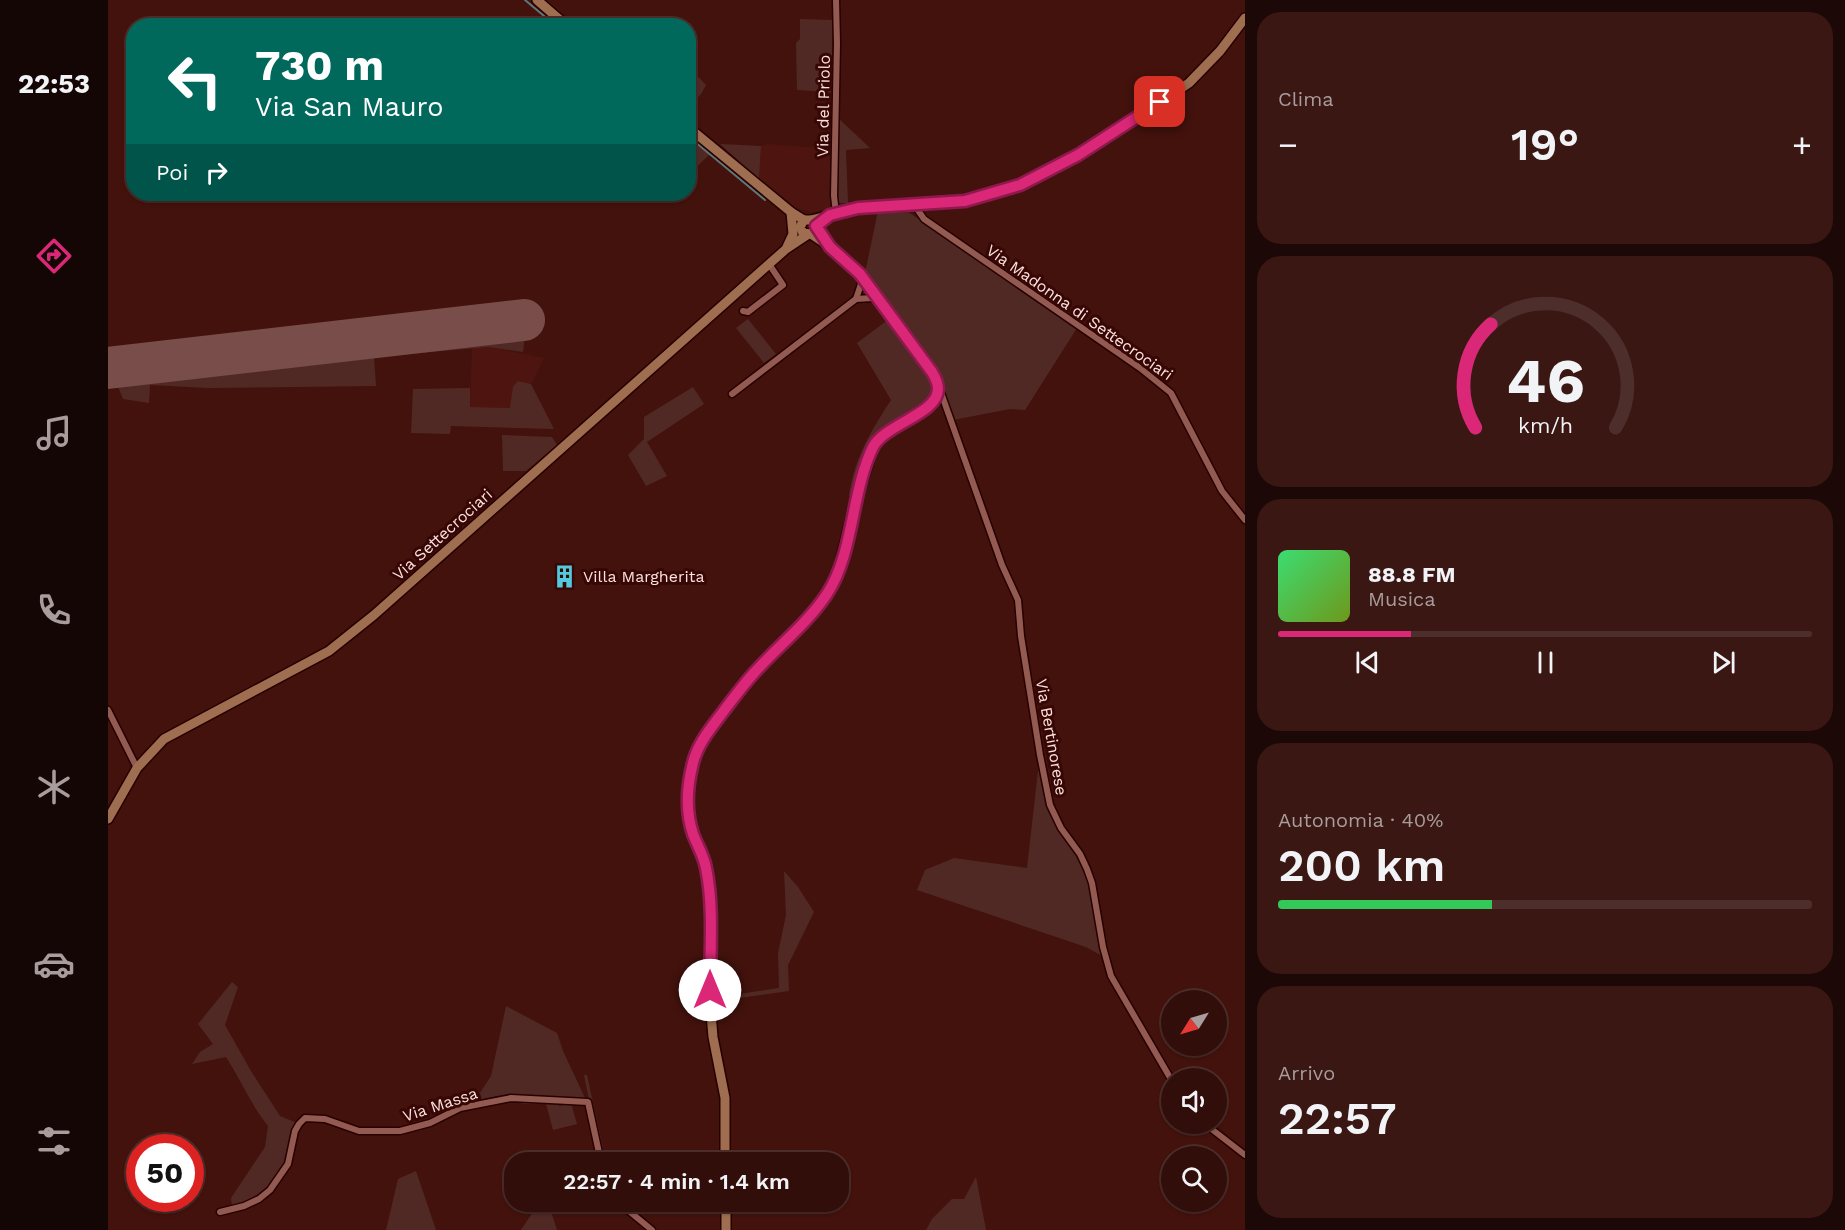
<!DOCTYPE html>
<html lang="it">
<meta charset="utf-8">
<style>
:root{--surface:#320e0a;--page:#3a1713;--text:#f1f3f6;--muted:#a89c9c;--line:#4d2e2b;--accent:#db2777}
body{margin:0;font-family:"Work Sans",sans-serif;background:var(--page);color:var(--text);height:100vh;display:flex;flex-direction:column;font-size:22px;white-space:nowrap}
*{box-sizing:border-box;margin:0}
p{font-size:20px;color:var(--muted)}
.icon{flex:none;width:33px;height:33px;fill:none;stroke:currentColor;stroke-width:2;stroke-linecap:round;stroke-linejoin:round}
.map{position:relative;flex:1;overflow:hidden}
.drawer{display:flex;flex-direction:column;gap:12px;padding:12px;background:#1c0806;width:600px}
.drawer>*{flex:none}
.guide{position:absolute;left:18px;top:18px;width:570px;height:183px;border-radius:24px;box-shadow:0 2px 4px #0004,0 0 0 2px var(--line);background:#00695c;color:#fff;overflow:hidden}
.needle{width:39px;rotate:233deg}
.buttons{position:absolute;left:1053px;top:990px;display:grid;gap:12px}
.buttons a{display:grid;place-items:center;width:66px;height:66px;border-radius:50%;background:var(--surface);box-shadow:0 2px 4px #0004,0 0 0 2px var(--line);font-size:30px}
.speed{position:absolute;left:18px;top:1134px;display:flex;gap:12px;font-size:30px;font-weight:700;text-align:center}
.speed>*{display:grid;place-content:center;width:78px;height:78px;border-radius:50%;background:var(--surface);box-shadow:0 2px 4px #0004,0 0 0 2px var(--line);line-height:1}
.speed .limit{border:9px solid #d22;background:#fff;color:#111}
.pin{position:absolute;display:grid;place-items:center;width:51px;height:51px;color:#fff;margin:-26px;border-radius:12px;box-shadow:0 3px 9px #0006}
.me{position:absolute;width:66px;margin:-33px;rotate:0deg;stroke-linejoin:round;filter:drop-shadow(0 0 4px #0008)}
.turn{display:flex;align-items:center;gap:21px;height:126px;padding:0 30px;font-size:27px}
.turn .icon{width:78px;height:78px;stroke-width:2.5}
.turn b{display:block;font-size:42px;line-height:51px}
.then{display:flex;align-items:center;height:57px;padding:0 30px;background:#0003;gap:12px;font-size:22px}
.big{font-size:45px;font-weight:600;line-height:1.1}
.drawer .card{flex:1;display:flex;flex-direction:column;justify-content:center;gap:9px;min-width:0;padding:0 21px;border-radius:24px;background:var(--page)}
.drawer .dial{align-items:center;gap:0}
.dial svg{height:156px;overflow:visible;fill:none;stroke:var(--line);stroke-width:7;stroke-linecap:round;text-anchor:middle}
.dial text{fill:var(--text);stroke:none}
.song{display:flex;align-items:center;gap:18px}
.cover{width:72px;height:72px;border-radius:9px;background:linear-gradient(135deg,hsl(140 70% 55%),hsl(80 70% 35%))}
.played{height:6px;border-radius:3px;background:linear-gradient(90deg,var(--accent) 25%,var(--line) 25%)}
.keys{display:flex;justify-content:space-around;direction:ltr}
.heat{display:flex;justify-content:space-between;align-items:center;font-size:33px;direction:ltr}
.charge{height:9px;border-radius:4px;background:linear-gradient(90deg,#34c759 40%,var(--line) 0)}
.trip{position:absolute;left:396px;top:1152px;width:345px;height:60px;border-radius:24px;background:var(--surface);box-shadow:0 2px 4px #0004,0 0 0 2px var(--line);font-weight:600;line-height:60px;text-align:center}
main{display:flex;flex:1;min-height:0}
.dock{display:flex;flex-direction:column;width:108px;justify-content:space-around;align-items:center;background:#140604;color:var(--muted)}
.dock .icon{width:42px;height:42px}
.dock .active{color:var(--accent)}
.dock b{font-size:27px;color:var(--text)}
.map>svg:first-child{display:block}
</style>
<main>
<nav class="dock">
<b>22:53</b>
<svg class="icon active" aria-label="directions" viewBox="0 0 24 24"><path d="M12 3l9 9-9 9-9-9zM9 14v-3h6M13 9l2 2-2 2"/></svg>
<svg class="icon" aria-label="music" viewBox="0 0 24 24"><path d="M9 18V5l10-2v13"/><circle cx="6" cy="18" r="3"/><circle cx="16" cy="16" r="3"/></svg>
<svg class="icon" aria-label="phone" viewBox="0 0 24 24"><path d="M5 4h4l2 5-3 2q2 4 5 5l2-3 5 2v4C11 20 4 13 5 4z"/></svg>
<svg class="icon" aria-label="climate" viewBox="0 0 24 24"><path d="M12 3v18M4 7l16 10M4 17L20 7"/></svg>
<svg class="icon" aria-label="car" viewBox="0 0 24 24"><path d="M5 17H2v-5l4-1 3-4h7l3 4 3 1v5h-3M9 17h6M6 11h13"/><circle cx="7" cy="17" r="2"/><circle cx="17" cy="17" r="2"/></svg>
<svg class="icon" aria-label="filters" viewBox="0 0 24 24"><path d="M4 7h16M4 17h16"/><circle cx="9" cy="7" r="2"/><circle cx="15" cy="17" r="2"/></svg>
</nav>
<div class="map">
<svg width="1137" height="1230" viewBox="0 0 1137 1230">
<rect width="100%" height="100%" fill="#43120d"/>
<g fill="#4e1510">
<path d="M661,144L722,149V209L704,212L688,208L651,179L653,146Z"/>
<path d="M380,347L436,358L423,384L410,381L402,408L362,407L364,348Z"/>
</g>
<g fill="#512924">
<path d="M692,19L725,20L723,92L689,90L688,43L692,39Z"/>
<path d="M580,52H583L582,68L598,85L593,94L581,107Z"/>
<path d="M730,118L762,148L738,150L740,203H730Z"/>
<path d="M581,136L602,154L581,174Z"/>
<path d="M612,144L653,146L651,179Z"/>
<path d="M796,209L969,328L917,410L902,409L845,420L831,378L757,273L770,211Z"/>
<path d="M640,319L668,354L656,363L628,328Z"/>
<path d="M781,319C790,331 826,372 825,384C825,407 777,422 765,439C753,456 748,477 744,496H741C746,459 763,431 783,400L749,343Z"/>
<path d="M418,327L415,352L380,347L266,357L268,386L100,388L42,385L41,403L15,399L9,384L1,383L0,374L99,366Z"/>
<path d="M410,381L423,384L446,429L343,426L342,434L303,433L305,389L362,388V407L402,408L405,387Z"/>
<path d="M585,387L596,404L539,442L559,476L538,486L520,455L536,439V417Z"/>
<path d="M394,435L444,437L449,445L418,471H395Z"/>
<path d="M931,762L940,808L950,830L966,852L983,885L994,956L978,947L809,890L817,870L846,858L919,868Z"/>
<path d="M676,871L690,887L706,912L680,965L681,991L604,1002V998L671,988L670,953L678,915Z"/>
<path d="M124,982L130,987L117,1025L143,1071L172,1116L189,1123C176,1166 170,1191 124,1207L123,1198L157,1147L160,1126C143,1105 133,1080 118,1057L84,1064L92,1052L105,1044L90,1024Z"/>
<path d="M398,1006L449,1033L455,1051L477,1098L373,1101L372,1093L383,1076Z"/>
<path d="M476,1075H479L498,1162H494L492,1155Z"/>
<path d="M404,1099L450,1103L451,1106L463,1103L469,1124L445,1130L438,1104H417L403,1101Z"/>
<path d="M308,1171L328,1230H278L290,1179Z"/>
<path d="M868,1177L878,1230H818L824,1219L844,1199H856Z"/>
<path d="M427,1202H440L449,1230H413L429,1206Z"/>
</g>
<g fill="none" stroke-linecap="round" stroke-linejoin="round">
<g stroke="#5e777b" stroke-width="2">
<path d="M417,0L448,26"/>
<path d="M580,136L657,200"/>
</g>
<path stroke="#794e4a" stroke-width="42" d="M0,368L416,320"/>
<defs>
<g id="minor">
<path d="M728,0L729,43L726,196L728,213"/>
<path d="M807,206L816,219L1032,368L1063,393L1114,491L1137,520"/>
<path d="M748,299L753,284L752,276"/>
<path d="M635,311L640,312L675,285L661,264"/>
<path d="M831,387L894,565L910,600L913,636L932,755L942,805L953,828L972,854L979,869L984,883L995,947L1003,976L1064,1081"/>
<path d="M624,394L748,299L764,298L771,301"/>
<path d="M0,710L29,768"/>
<path d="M1097,1124L1137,1155"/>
<path d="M510,1202L544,1230"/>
<path d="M112,1212L136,1206L151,1199L162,1190L180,1164L187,1131L191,1124L197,1118L217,1119L251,1131H292L322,1123L352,1108L403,1098L480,1102L493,1162"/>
</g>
<g id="secondary">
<path d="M429,0L459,26"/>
<path d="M580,127L683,212L696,220"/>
<path d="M703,220L750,208L807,206L857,201L912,185L970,155L1028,119L1081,83L1112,51L1137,18"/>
<path d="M679,247L685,234L683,212"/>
<path d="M0,819L29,768L56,739L221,651L266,615L678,249L699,235"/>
<path d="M617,1162V1098L605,1037L601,990L602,906L598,867L585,832L581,815L580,792L584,766L595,738L602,728L646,673L702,618L728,579L745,510L766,446L777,434L823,404L831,391L824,372L816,359L752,274L715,242L703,234L695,233L692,227L696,220H703L707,223V230L703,234"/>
<path d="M618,1202V1230"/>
</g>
</defs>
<use href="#minor" stroke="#270000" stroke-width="9"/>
<use href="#secondary" stroke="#270000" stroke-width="12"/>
<use href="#minor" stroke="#935a52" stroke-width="6"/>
<use href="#secondary" stroke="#9f6e50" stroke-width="9"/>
</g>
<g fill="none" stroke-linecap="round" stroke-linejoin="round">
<defs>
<path id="route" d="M602,990C602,950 606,907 598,868C596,856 589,845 585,834C578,813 579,788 584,767C588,746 602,729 615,712C625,699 635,685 646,673C670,646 699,624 719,594C746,553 743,492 765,447C777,424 830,414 830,389C830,383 827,377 824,372L752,274L722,247L708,226L722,215L750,208L857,201L912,185L970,155L1052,102"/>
</defs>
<use href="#route" stroke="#8e194d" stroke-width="15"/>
<use href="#route" stroke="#db2777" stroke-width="10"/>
</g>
<defs>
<symbol id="building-bare" viewBox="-9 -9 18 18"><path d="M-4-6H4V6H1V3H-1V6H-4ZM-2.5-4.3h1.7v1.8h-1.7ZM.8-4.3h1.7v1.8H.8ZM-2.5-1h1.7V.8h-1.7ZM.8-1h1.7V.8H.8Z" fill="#53cadc" stroke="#370705" stroke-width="2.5" paint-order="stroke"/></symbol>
</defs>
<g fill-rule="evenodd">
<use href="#building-bare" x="440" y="560" width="33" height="33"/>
</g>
<g text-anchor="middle" stroke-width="6" stroke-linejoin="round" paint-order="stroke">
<g font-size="16" fill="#fce1dc" stroke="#370705">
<text transform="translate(715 106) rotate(-89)" y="6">Via del Priolo</text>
<text transform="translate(972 312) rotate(35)" y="6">Via Madonna di Settecrociari</text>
<text transform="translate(334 534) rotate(-42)" y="6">Via Settecrociari</text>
<text transform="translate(944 737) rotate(80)" y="6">Via Bertinorese</text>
<text transform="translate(332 1104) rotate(-18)" y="6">Via Massa</text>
</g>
<g font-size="16" fill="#fce1dc" stroke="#370705" text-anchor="start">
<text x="475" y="582">Villa Margherita</text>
</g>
</g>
</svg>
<div class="buttons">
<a><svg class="needle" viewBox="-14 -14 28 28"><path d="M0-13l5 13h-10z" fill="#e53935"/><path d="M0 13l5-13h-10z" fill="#a89c9c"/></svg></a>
<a><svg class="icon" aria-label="sound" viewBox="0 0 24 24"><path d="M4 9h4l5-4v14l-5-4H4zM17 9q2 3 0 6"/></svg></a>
<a><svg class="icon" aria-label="search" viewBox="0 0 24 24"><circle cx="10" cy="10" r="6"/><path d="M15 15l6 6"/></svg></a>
</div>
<div class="speed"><div class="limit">50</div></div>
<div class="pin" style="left:1052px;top:102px;background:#d93025"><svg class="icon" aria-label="arrive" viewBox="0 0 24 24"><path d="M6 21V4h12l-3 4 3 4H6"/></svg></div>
<svg class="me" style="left:602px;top:990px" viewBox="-20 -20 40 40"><circle r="19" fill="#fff"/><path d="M0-13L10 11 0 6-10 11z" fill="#db2777"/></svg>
<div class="trip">22:57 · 4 min · 1.4 km</div>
<div class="guide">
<div class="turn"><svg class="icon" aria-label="left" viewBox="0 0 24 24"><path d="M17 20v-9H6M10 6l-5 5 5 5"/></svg><div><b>730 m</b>Via San Mauro</div></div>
<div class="then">Poi<svg class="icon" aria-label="right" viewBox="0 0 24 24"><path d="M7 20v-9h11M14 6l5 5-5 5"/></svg></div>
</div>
</div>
<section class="drawer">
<div class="card"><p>Clima</p>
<div class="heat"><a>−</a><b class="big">19°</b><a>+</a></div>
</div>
<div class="card dial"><svg viewBox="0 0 100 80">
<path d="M14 69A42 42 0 1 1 86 69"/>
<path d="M14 69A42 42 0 0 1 22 16" stroke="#db2777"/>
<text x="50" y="56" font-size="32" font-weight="700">46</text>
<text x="50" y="72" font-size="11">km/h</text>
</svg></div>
<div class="card">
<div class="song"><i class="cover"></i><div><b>88.8 FM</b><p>Musica</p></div></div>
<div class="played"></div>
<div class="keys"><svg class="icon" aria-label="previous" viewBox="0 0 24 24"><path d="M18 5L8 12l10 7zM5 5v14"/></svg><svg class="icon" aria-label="pause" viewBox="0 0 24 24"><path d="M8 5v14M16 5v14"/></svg><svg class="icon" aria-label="next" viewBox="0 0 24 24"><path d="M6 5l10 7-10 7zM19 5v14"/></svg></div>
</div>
<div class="card"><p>Autonomia · 40%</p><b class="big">200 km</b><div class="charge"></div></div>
<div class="card"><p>Arrivo</p><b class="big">22:57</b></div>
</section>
</main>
